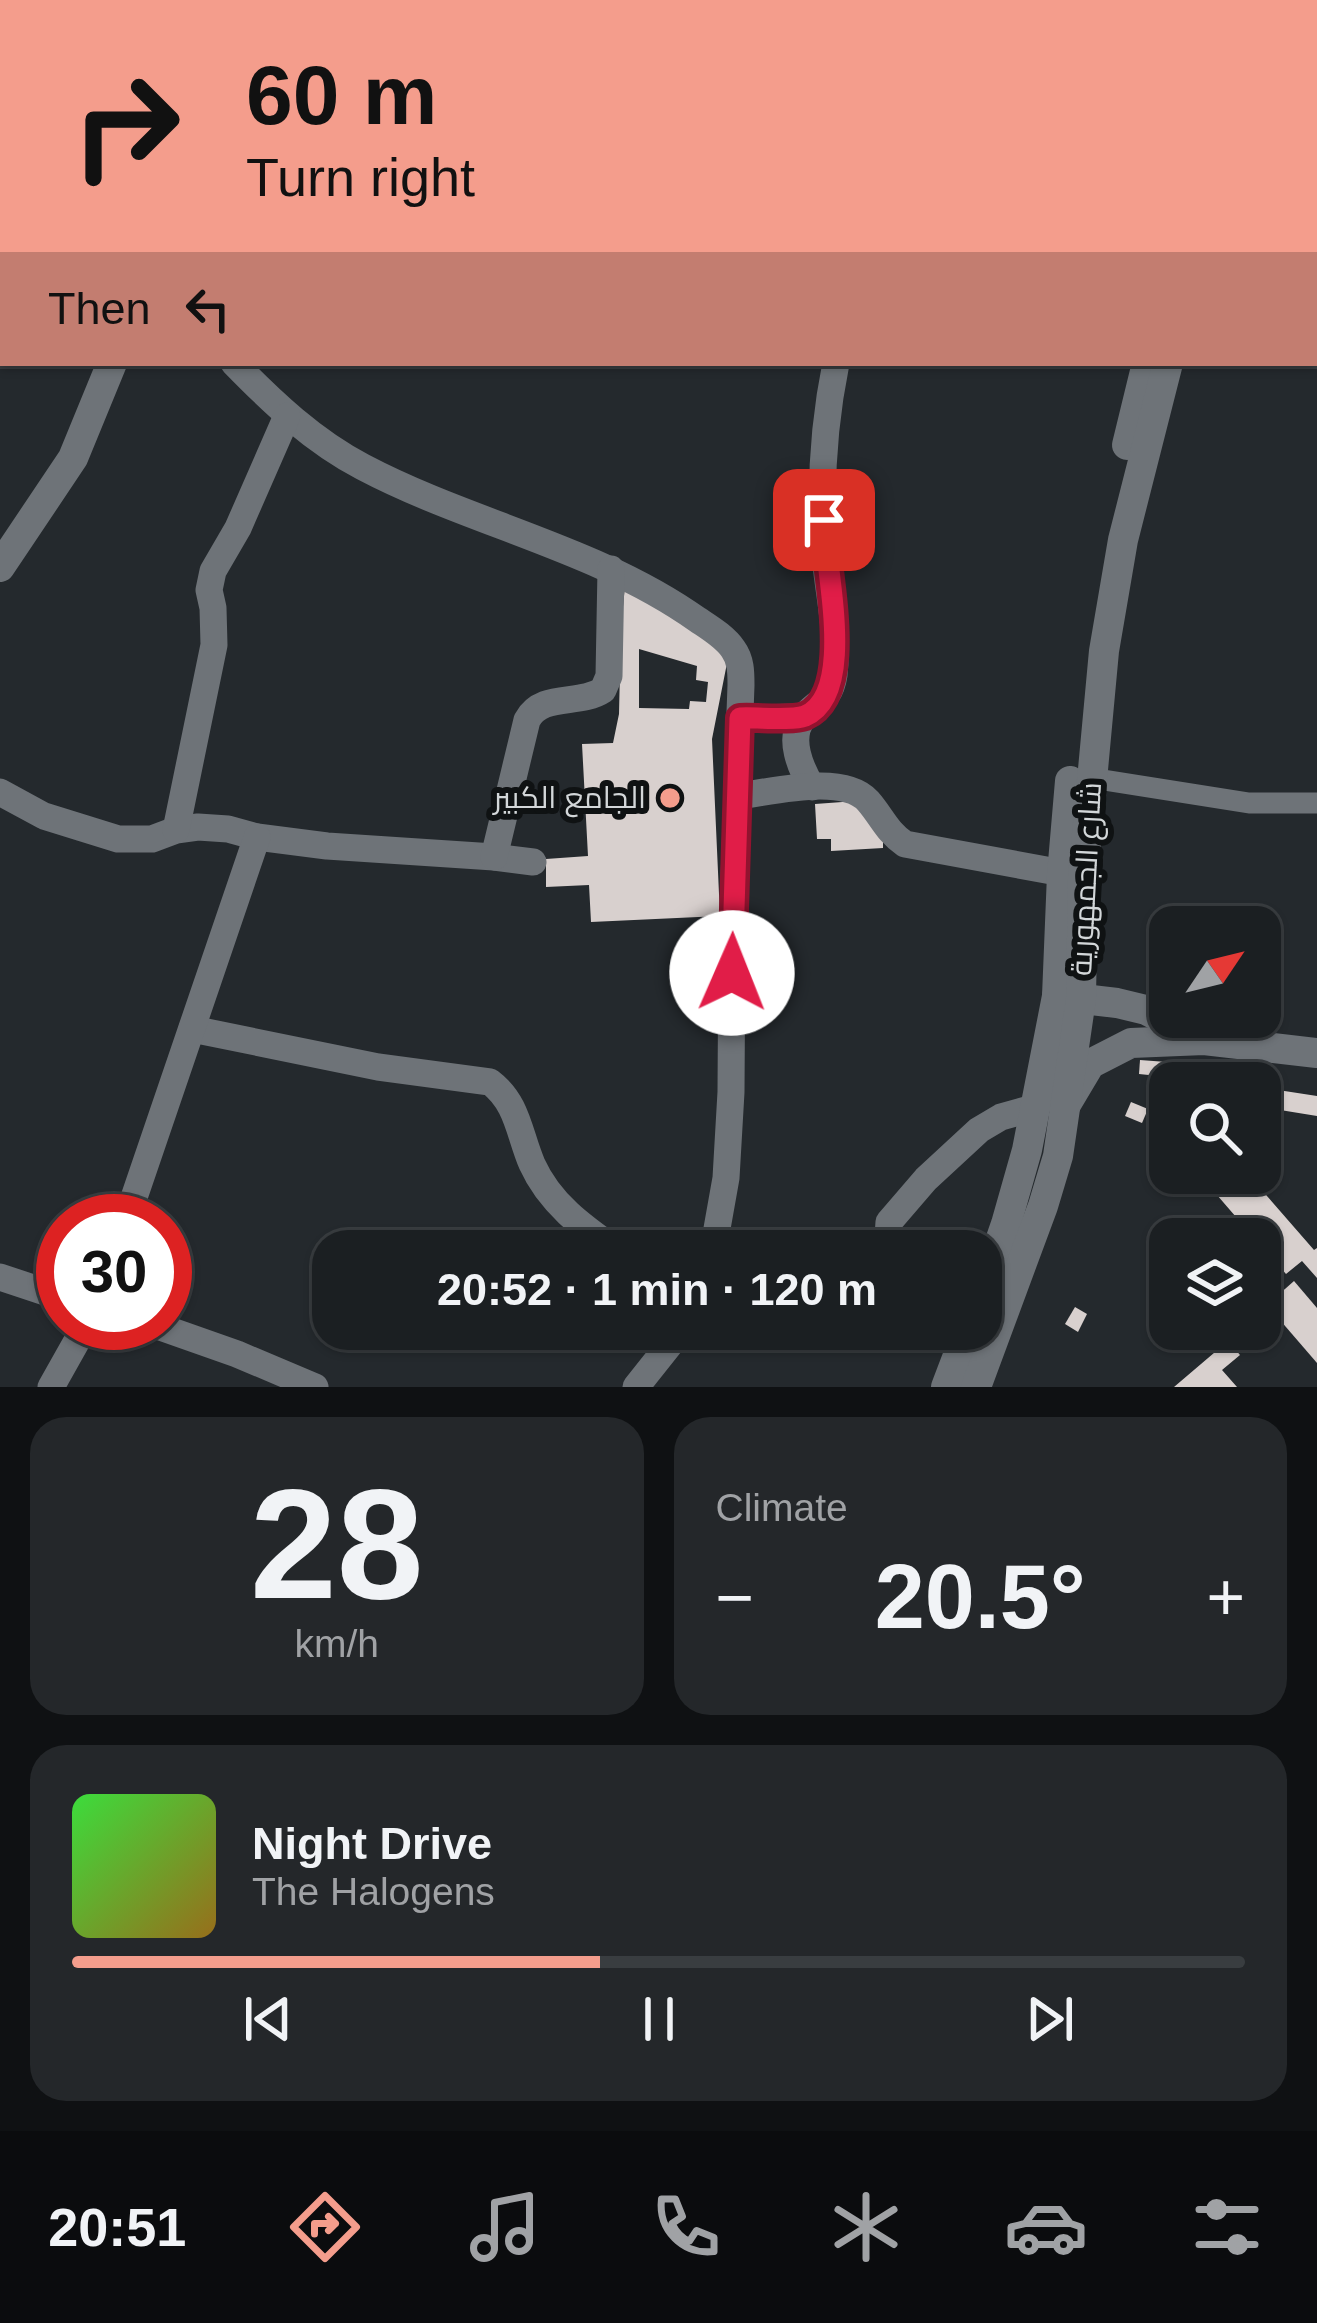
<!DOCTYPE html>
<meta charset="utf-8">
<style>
:root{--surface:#1b1f22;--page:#24272a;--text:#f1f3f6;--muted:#a0a2a5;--line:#393d40;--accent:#f49d8c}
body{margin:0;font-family:Arial,Cairo,sans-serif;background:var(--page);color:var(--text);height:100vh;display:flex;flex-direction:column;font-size:45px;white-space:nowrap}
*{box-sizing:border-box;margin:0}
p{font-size:39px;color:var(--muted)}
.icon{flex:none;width:66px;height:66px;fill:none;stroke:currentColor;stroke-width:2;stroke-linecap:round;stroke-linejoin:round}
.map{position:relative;height:1387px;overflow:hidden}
.drawer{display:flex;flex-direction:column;gap:30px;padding:30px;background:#0f1113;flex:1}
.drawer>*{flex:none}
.hud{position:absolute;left:0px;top:0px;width:1317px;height:366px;box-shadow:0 3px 9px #0004,0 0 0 3px var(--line);background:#f49d8c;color:#111;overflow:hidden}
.needle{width:78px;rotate:55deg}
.fabs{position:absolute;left:1149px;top:906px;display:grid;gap:24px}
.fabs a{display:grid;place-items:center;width:132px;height:132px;border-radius:24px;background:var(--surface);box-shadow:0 3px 9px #0004,0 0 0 3px var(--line);font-size:60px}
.speed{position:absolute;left:36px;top:1194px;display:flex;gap:24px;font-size:60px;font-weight:700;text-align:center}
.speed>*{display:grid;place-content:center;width:156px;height:156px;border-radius:50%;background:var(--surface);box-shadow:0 3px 9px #0004,0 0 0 3px var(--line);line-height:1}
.speed .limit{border:18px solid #d22;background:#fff;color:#111}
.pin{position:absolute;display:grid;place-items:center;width:102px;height:102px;color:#fff;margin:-51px;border-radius:24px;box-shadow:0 6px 18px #0006}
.me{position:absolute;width:132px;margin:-66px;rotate:1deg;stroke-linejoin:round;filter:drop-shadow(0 0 9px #0008)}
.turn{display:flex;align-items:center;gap:42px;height:252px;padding:0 48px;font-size:54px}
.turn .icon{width:156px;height:156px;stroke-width:2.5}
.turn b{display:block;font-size:84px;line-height:102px}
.then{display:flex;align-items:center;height:114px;padding:0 48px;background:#0003;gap:24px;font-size:45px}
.big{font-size:90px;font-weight:700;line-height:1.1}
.drawer .widget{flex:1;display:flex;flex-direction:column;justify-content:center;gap:18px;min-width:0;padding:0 42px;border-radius:36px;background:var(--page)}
.drawer .dial{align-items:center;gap:0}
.dial b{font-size:156px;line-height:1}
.song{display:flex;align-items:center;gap:36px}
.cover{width:144px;height:144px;border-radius:18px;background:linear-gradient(135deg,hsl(120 70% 55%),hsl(40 70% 35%))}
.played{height:12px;border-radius:6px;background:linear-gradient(90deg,var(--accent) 45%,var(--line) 45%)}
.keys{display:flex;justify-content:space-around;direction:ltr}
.heat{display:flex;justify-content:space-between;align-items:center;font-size:66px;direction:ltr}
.drawer .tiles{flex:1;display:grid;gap:30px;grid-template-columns:1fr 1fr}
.widget:last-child{grid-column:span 2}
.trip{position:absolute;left:312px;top:1230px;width:690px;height:120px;border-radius:36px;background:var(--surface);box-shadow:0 3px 9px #0004,0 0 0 3px var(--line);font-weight:700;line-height:120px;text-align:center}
.dock{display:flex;height:192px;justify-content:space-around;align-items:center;background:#0b0c0e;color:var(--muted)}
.dock .icon{width:84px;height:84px}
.dock .selected{color:var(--accent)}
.dock b{font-size:54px;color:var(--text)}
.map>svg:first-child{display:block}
</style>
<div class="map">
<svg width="1317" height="1387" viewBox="0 0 1317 1387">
<rect width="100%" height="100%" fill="#24292d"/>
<g fill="#d8d0ce" fill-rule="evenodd">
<path d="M625,586L729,653L712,739L720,916L591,922L589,885L546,887V859L588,856L582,744L613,743L619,714L621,627ZM639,649L697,666L696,680L708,682L706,702L690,701L689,709L639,708Z"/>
<path d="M856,801L883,837V848L831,851V839H817L815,804Z"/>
<path d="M1140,1060L1180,1063L1178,1078L1139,1074Z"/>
<path d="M1278,1090L1317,1096V1116L1274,1109Z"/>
<path d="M1131,1102L1148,1109L1142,1123L1125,1116Z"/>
<path d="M1157,1112L1170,1118L1165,1131L1151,1125Z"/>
<path d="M1198,1173H1247L1314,1250L1317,1248V1278L1302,1261L1286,1274L1260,1244V1239H1255Z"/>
<path d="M1221,1227L1233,1239H1208Z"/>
<path d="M1294,1281L1317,1308V1363L1267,1305Z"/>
<path d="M1075,1307L1087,1314L1078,1332L1065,1324Z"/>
<path d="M1228,1341L1240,1355L1222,1370L1237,1387H1174Z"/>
</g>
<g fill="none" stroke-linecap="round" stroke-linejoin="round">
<g stroke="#6e7378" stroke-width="21">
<path d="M1314,225H1317"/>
<path d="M1091,778L1249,803H1317"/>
</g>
<g stroke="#6e7378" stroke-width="27">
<path d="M234,363C272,402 313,441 363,467C471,524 597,548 698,620C710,628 725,637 733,649C741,660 741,672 741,685L732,933L731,1092L726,1178L713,1251"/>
<path d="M740,718L803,717"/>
<path d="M812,787C801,769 787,738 803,718C815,702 830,702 834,675C839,631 827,589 824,546C820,487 824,422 836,363"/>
<path d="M0,792L44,816L118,839H152L176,830L198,827L228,829L257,837L327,846L494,857L533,862"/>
<path d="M738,796C772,792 843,773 868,801C882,817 887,832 905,844L1079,876"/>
<path d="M176,830L214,645L213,608L209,590L213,571L238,528L287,416"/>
<path d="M494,857L527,720C542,692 579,706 603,690L609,676L611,569"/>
<path d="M192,1029L378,1067L490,1082C518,1103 519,1134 532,1164C550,1204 583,1227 617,1251"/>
<path d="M126,1221L257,837"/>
<path d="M887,1251L889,1222L926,1179L979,1130L1001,1117L1037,1107"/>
<path d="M0,1277L63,1298"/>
<path d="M149,1323L237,1354L315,1387"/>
<path d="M51,1387L87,1323"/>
<path d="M636,1387L682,1329"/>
</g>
<g stroke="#6e7378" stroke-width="30">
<path d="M0,41L3,45"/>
<path d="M0,567L73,458L112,363"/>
<path d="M1057,996L1117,1003L1146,1010L1204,1040"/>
<path d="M1065,1106L1090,1064L1131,1043L1204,1040L1317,1053"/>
</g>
<g stroke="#6e7378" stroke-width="30">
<path d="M1127,445L1147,363"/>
<path d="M981,1296L1006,1224L1027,1150L1057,996L1062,874L1070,781"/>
<path d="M946,1387L968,1329"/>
<path d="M976,1387L1043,1206L1058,1156L1081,999L1083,877L1104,651L1123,540L1168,363"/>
</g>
<g stroke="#639bc2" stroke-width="30">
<path d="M1128,0L1131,2"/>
<path d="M1231,0L1232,3"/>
<path d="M1282,0L1290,3"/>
<path d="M959,3L963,0"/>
<path d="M1314,12L1317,13"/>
<path d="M1314,68L1317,69"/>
</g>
</g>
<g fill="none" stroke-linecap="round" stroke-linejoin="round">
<defs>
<path id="route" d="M732,973L740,718C757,717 791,721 805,716C858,693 824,565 824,520"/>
</defs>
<use href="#route" stroke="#92132f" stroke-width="30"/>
<use href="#route" stroke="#e11d48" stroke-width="21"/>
</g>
<circle fill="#f49d8c" stroke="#0f1213" stroke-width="4.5" cx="670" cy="798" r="12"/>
<g text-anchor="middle" stroke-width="12" stroke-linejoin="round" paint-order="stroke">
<g font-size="30" fill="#d3d7d9" stroke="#0f1213" text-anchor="end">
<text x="646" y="808">الجامع الكبير</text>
</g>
<g font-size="30" fill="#d3d7d9" stroke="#0f1213">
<text transform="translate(1086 879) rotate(-87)" y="10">شارع الجمهورية</text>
</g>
</g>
</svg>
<div class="fabs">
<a><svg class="needle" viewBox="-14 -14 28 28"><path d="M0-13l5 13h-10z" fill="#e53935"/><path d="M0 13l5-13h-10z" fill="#a0a2a5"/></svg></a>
<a><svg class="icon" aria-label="search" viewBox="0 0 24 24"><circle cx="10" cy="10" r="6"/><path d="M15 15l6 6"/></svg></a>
<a><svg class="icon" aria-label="layers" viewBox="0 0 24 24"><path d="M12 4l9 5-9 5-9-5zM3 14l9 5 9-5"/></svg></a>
</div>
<div class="speed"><div class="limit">30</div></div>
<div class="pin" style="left:824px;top:520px;background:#d93025"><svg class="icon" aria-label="arrive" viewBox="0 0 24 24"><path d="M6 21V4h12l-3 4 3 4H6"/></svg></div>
<svg class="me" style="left:732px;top:973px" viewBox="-20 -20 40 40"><circle r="19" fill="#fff"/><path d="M0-13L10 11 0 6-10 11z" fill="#e11d48"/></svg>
<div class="trip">20:52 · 1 min · 120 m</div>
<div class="hud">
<div class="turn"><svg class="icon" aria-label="right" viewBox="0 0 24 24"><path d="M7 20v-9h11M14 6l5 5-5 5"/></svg><div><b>60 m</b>Turn right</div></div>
<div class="then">Then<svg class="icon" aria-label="left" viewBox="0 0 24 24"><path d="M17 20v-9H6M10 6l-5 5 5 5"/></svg></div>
</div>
</div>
<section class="drawer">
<div class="tiles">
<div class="widget dial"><b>28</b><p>km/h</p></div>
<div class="widget"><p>Climate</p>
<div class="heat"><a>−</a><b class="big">20.5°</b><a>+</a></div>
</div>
<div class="widget">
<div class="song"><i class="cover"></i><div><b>Night Drive</b><p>The Halogens</p></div></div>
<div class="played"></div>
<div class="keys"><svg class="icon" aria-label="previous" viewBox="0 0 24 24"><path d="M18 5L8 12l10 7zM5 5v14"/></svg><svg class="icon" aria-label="pause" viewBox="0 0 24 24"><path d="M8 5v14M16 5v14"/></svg><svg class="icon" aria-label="next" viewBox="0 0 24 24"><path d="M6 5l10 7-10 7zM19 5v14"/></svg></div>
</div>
</div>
</section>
<nav class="dock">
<b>20:51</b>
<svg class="icon selected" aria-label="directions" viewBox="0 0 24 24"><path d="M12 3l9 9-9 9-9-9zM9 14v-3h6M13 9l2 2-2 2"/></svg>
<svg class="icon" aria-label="music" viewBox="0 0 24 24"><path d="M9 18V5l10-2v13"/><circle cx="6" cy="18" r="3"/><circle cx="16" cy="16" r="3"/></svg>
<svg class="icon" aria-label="phone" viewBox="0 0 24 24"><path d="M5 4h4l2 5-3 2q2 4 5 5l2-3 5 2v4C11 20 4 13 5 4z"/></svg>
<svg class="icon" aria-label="climate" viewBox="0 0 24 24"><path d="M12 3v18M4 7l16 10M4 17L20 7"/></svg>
<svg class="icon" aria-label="car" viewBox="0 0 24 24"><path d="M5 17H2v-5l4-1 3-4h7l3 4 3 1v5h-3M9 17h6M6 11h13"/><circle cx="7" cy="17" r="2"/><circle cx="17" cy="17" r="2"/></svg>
<svg class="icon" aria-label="filters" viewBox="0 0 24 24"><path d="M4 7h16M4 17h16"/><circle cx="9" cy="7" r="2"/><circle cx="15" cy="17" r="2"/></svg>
</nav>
